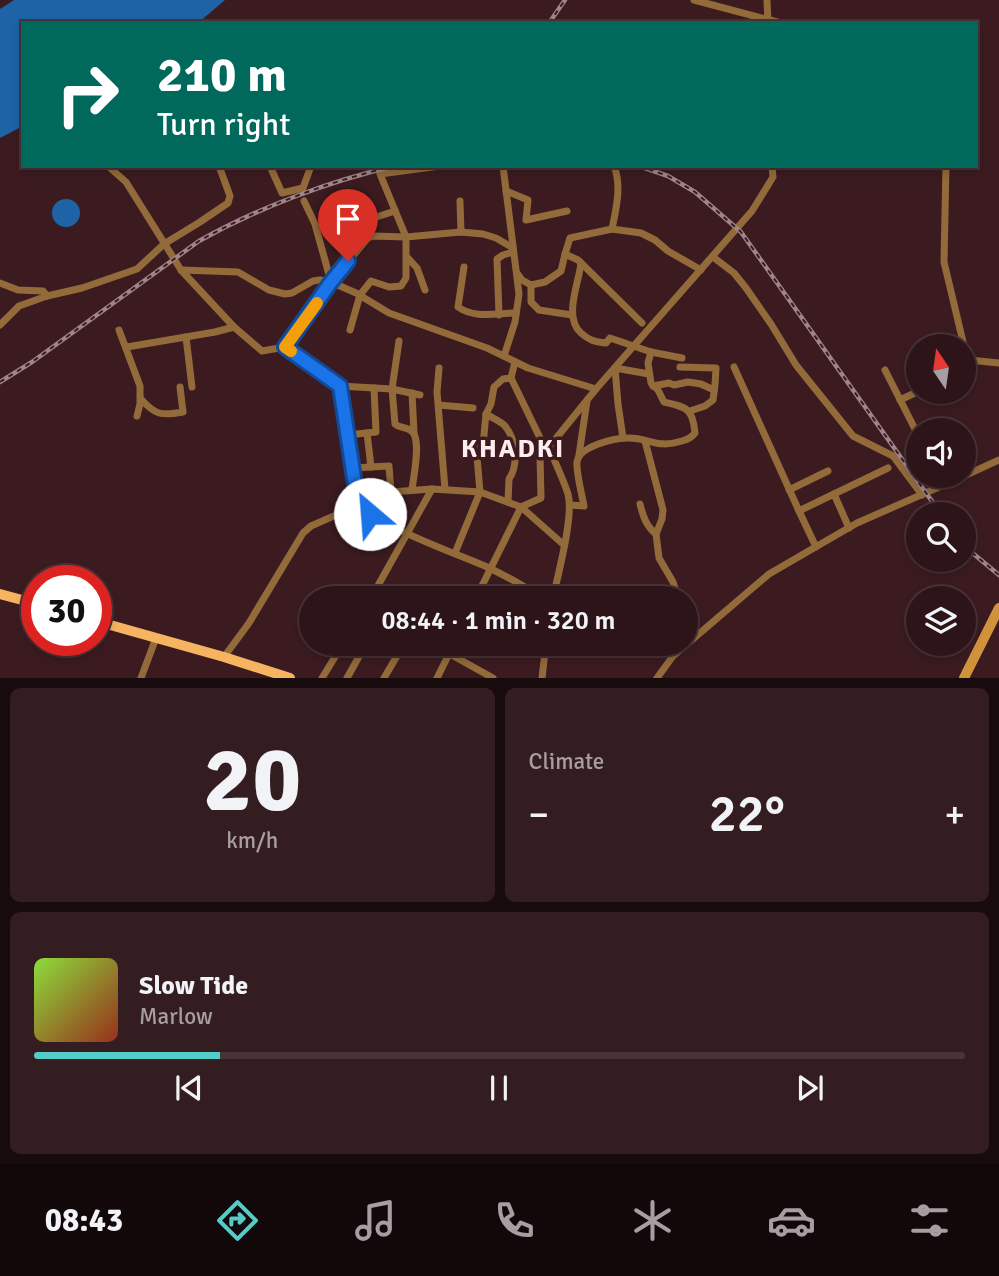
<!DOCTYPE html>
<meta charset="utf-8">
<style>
:root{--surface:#2c1418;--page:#341d21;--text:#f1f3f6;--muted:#a69ea2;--line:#483337;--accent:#54cdc8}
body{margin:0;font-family:Signika,sans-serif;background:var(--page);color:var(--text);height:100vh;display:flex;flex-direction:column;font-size:26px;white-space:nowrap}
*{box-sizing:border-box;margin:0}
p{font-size:23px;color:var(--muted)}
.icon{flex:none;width:38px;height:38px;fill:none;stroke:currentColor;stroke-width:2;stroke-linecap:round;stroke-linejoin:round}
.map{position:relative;height:678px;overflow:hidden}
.panel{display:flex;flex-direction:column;gap:10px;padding:10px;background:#180b0d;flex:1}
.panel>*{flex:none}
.hud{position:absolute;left:21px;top:21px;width:957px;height:147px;border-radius:0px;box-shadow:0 4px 10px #0003,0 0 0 2px var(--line);background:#00695c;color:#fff;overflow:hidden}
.needle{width:46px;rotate:347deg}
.buttons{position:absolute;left:906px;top:334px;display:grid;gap:14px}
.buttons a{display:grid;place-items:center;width:70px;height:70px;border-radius:50%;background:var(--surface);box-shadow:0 4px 10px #0003,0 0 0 2px var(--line);font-size:35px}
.speed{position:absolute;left:21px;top:565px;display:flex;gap:14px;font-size:35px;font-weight:700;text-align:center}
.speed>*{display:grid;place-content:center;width:91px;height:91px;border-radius:50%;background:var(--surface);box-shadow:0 4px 10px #0003,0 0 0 2px var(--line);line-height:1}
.speed .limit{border:10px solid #d22;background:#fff;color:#111}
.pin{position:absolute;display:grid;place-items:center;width:60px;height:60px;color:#fff;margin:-72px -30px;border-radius:50% 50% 50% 0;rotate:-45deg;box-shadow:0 0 7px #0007}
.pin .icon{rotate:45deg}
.me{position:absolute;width:77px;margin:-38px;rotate:333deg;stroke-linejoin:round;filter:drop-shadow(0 0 5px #0008)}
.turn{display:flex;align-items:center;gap:24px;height:147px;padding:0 21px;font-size:32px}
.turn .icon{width:91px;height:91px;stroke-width:2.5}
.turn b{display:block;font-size:49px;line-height:60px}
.big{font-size:52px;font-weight:600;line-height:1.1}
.panel .card{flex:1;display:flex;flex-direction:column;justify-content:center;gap:10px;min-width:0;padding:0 24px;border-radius:10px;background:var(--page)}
.panel .dial{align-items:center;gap:0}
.dial b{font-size:91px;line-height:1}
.song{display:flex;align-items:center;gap:21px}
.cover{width:84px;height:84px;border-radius:10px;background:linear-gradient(135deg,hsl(90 70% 55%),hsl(10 70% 35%))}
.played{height:7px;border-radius:4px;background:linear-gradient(90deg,var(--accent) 20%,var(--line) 20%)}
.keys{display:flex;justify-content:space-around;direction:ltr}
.heat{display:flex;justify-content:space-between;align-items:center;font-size:38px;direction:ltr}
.panel .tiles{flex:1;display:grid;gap:10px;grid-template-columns:1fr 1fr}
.card:last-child{grid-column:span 2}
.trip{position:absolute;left:299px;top:586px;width:399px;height:70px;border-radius:35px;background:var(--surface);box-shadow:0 4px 10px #0003,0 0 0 2px var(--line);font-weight:600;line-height:70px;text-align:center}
.menu{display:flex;height:112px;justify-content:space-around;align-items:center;background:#12080a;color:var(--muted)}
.menu .icon{width:49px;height:49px}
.menu .active{color:var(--accent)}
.menu b{font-size:32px;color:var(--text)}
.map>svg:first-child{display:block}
</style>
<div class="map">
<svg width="999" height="678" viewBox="0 0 999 678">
<rect width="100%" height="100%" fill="#3b1b20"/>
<g fill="#1d63a5">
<path d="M14,0H225L198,23H23V126L0,138V9Z"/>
<circle cx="66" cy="213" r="14"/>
</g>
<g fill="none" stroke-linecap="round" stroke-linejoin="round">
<g stroke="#936b3a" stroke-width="7">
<path d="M694,0L781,23"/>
<path d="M767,0L768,22"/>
<path d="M108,166L126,182L181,270L234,327L262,351L285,347L340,386L353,478L361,504L311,526L303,533L249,623L224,657"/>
<path d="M270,166L282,193L303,188L311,166"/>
<path d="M503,166L519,294L515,322L504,356"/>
<path d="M614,166C622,186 616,209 612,229L641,233L655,240L668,251L701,270"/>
<path d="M946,166L944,262L964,346"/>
<path d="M506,191L528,200L526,220L567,211"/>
<path d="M304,201L315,224L331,282"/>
<path d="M460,201L461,232"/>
<path d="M368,238L364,221L395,211"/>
<path d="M565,254L578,260L642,323"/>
<path d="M407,257L417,268L425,290"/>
<path d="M713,257L734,273L746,288L771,324L796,365L853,436L893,456L922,495"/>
<path d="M581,263C579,283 563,317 581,333C589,340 594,342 606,343L610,338L651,352L682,358"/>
<path d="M464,267L458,307C475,319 496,313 516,313"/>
<path d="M181,270L238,272L269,290L285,294L292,293L313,281L320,280L331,282L356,293L389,313L487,348L528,368L596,389"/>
<path d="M517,273L522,280L531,285L545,282L561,271L565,254L570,238L612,229"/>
<path d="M0,283L18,290L43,291L47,296"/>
<path d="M531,285V302L539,310L572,315"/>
<path d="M499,315L497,259L503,255L513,252"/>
<path d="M0,325L19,306L47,296L82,288L137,269L164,244L200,222L228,203L230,196L219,166"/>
<path d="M119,330L140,386V404L137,416"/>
<path d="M350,330L360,295L371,281L389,287L401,286L406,278V237L380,174L440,166"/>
<path d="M186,337L192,387"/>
<path d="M399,341L392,389L395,424C401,429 404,426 410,430C423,436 413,478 412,490"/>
<path d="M127,347L215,332L234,327"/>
<path d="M285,347L331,282L368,238L373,236L406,237L461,232L483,234L496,238L513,248"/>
<path d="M964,348L969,360L999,363"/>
<path d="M911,364L919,382"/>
<path d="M680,367L716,368L715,385L713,400L705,406L690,411"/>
<path d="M734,367L799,511"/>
<path d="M439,368L437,392L445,489"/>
<path d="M885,370L919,437"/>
<path d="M340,386L392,389L420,395"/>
<path d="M653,386L669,383L674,385L688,382L701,384L714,390"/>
<path d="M412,393L414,433"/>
<path d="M141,399C155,415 161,416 183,412L180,387"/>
<path d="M900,400L919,391"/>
<path d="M439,405L473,408"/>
<path d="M486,414C492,418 501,421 505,426C516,439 519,465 509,479L508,502"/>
<path d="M347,435L376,432L374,388"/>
<path d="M623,438L618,404L615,368L649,374"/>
<path d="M579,455L587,401"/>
<path d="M371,467L389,466L391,492"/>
<path d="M352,468L371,467L367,433"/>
<path d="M964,476L999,460"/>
<path d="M789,490L828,471"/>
<path d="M834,494L888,468"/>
<path d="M640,504C643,516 646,526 656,534L662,519L663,510L645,441"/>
<path d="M570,505L584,506C582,495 576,472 577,462C579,446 615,438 628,438C651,438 656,449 682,441C688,439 691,438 695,433C693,408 686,407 664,402L658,390L651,383L648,363L651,352"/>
<path d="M656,534L659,558L673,582L678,598"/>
<path d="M816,547L799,511L834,494L849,528"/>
<path d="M455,553L480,492L476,445H483L486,414L491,404L494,387L503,379L511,378L515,362"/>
<path d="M371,598L432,489"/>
<path d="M476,598L521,507L541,498L540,455L549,447L541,440L511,378"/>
<path d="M545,598C526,588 507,576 487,567C460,555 375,525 361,504L391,492L432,489L480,492L521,507L564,545"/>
<path d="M553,598C558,574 574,516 568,494C563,478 555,463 549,447L596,389L752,211L773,177L772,166"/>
<path d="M432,644L493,678"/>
<path d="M141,678L156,638"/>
<path d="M322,678L343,644"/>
<path d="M347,678L366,644"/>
<path d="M384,678L404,644"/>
<path d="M437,678L454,644"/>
<path d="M542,678L546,644"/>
<path d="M657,678L673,656L769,574L857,523L964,476"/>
</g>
<path stroke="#d1923c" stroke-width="10" d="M964,678L999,608"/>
<g stroke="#f6b461" stroke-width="10">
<path d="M0,594L37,604"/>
<path d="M96,621L224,657L290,678"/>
</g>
<defs>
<g id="rail">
<path d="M549,23L565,0"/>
<path d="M639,166L668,176L695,192L741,232L941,514"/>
<path d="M0,382L32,362L199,241C258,208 329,181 395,166"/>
<path d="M964,546L999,575"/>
</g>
</defs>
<use href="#rail" stroke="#9f8589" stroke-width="4.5"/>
<use href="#rail" stroke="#3b1b20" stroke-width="2" stroke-dasharray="5" stroke-linecap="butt"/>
</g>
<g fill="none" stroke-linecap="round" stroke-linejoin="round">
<defs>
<path id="route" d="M348,261L331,282L285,347L340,386L356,491L361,504L370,514"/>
</defs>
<use href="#route" stroke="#114b97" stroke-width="18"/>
<use href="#route" stroke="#1a73e8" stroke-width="12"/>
<path stroke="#f59e0b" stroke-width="12" d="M291,351L285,347L317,303"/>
</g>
<g text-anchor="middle" stroke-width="7" stroke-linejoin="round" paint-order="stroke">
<g font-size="26" font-weight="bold" letter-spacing="2" fill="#ffecee" stroke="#3b1b20">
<text x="513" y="457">KHADKI</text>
</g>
</g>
</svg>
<div class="buttons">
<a><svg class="needle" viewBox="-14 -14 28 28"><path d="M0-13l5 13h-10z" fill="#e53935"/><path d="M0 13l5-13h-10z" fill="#a69ea2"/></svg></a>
<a><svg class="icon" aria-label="sound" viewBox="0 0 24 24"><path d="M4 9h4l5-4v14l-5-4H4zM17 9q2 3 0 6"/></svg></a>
<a><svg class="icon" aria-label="search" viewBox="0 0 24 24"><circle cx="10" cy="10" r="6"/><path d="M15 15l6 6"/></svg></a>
<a><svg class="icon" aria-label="layers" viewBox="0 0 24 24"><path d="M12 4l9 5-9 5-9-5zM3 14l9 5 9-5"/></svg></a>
</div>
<div class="speed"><div class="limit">30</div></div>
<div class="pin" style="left:348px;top:261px;background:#d93025"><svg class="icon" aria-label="arrive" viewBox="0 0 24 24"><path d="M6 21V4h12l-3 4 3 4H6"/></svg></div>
<svg class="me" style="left:370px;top:514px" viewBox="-20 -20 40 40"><circle r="19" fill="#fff"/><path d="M0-13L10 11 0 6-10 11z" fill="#1a73e8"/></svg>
<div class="trip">08:44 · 1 min · 320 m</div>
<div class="hud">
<div class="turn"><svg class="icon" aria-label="right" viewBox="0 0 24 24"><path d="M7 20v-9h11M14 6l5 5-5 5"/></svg><div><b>210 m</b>Turn right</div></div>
</div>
</div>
<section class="panel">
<div class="tiles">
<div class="card dial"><b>20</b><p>km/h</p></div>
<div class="card"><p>Climate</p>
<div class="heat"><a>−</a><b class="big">22°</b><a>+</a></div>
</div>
<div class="card">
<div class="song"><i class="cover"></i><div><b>Slow Tide</b><p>Marlow</p></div></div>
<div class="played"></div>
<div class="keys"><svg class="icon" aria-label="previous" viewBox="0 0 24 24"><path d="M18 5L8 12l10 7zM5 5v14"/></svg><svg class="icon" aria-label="pause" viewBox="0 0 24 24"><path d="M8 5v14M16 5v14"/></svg><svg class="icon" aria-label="next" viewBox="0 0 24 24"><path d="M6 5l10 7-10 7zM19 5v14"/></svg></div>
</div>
</div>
</section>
<nav class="menu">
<b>08:43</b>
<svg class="icon active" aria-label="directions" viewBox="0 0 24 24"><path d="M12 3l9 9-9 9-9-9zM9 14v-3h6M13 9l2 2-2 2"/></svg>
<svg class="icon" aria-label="music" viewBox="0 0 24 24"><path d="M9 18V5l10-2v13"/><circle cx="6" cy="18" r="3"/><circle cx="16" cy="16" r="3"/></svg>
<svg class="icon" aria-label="phone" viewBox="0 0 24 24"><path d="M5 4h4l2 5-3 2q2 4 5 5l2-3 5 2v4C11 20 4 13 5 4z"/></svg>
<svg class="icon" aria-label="climate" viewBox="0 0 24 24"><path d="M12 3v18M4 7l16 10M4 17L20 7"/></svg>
<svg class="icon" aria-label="car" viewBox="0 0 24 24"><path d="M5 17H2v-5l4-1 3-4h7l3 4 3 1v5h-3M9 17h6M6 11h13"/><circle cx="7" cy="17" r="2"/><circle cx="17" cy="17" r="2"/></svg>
<svg class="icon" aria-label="filters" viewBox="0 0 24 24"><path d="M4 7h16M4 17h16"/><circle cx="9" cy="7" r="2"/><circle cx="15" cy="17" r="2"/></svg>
</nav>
